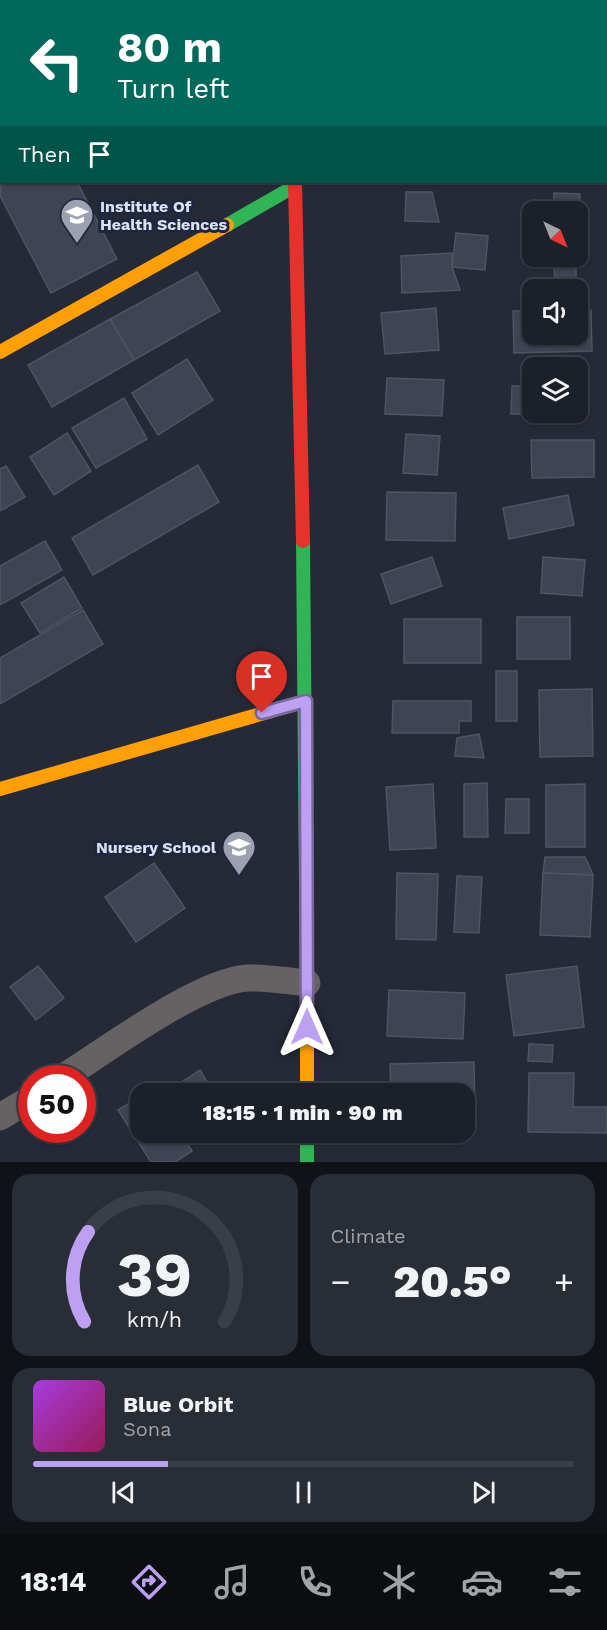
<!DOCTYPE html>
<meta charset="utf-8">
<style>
:root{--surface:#1c2029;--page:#292d35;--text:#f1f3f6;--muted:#a0a3a8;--line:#3a3e46;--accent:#bca0f2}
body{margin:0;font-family:"Work Sans",sans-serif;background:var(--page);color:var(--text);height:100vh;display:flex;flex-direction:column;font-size:22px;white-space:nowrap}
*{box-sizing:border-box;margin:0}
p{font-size:20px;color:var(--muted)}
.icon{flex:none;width:33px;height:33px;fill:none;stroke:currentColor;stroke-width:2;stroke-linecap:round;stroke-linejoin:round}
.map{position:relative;height:1162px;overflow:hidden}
.panel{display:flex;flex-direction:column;gap:12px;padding:12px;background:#0f1217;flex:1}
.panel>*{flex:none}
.top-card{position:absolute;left:0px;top:0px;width:608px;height:183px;box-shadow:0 2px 4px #0004,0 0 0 2px var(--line);background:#00695c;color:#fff;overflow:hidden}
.needle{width:39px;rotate:137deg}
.fabs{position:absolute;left:522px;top:201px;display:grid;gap:12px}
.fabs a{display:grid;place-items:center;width:66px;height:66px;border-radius:12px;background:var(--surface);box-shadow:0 2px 4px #0004,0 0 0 2px var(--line);font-size:30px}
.speed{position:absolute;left:18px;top:1065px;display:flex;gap:12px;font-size:30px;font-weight:700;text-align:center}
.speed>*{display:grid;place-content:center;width:78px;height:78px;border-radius:50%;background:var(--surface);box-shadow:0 2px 4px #0004,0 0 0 2px var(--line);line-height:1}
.speed .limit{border:9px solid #d22;background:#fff;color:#111}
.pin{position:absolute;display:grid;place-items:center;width:51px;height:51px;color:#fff;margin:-62px -26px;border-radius:50% 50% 50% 0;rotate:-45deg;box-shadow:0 0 6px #0007}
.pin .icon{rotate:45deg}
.me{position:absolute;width:66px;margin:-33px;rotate:0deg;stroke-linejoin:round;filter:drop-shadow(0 0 4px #0008)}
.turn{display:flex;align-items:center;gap:21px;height:126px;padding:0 18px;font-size:27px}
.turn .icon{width:78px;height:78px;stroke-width:2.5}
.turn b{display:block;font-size:42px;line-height:51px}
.then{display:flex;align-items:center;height:57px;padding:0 18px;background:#0003;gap:12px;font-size:22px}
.big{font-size:45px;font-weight:800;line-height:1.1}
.panel .card{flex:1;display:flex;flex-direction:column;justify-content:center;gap:9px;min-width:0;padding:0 21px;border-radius:18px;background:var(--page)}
.panel .dial{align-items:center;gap:0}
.dial svg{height:156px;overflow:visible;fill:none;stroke:var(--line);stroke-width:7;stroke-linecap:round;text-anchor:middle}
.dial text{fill:var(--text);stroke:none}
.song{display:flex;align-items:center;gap:18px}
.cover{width:72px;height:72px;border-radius:9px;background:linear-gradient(135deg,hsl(280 70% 55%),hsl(330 70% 35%))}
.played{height:6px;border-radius:3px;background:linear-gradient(90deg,var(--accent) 25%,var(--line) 25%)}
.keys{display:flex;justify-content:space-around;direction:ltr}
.heat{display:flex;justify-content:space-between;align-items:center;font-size:33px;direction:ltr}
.panel .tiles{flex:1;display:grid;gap:12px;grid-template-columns:1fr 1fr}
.card:last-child{grid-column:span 2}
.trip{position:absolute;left:130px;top:1083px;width:345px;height:60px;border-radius:18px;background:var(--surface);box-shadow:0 2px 4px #0004,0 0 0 2px var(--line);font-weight:800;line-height:60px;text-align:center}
.menu{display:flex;height:96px;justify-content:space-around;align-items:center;background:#0b0d10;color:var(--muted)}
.menu .icon{width:42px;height:42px}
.menu .current{color:var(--accent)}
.menu b{font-size:27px;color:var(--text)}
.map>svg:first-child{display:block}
</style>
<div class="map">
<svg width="607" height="1162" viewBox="0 0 607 1162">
<rect width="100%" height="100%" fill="#262a37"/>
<g fill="#3e4453" stroke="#505461" stroke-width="1.5">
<path d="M0,74H2L0,114Z"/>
<path d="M2,177V182H77L117,259L51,293L0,196Z"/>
<path d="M406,192H432L439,222L405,221Z"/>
<path d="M554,193L580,194L578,221V212H553Z"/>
<path d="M456,233L488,236L485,270L452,267Z"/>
<path d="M452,253V267L460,290L402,293L401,256Z"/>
<path d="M576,263V283L555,284L554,264Z"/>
<path d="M197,272L220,311L134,360L110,319Z"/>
<path d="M436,308L439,350L385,354L381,313Z"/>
<path d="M578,310H591L592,351L514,353L513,311H532V334H578Z"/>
<path d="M110,319L134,360L52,407L28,365Z"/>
<path d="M187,359L213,400L158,435L132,393Z"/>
<path d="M387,378L444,380L442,416L385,414Z"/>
<path d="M512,386H532V412H578V387H584V415L511,414Z"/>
<path d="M124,398L147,439L96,468L72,428Z"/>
<path d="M67,433L91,471L54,495L30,457Z"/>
<path d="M406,434L440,436L437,475L403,473Z"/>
<path d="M531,440H594V477L532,478Z"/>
<path d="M198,465L219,502L93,575L72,538Z"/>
<path d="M6,466L25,497L0,511V469Z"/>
<path d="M387,492L456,493L455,541L386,540Z"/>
<path d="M568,495L574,525L509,539L503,508Z"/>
<path d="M45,541L62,570L0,605V566Z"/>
<path d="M432,557L442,586L391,604L381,574Z"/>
<path d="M543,557L585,560L582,596L541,593Z"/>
<path d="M64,577L82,608L40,633L21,603Z"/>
<path d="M83,610L103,644L0,704V658Z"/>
<rect x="517" y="617" width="53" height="42"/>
<rect x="404" y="619" width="77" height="44"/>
<rect x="496" y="671" width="21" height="50"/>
<path d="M592,689L593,756L540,757L539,690Z"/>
<path d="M393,701H471V721H459V733H392Z"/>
<path d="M479,734L484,758L455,756L457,738Z"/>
<path d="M487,783L488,837H464V784Z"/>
<path d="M433,784L436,848L390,850L386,787Z"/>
<path d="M585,784V847H546V785Z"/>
<path d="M506,799H529V833H505Z"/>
<path d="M545,857H585L593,875L543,873Z"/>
<path d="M154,863L185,908L136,942L105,897Z"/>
<path d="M397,873L438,874L436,940L396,939Z"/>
<path d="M543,873L593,875L590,937L540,935Z"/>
<path d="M457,876L482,877L479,933L454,932Z"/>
<path d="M38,966L64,998L36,1020L10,987Z"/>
<path d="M577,966L584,1027L514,1036L506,975Z"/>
<path d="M389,990L465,993L463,1039L387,1036Z"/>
<path d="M529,1044L553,1045L552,1062L528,1061Z"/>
<path d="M474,1062L475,1115L465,1116V1094H391L390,1064Z"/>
<path d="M200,1070L214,1094H163Z"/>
<path d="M529,1073H574L573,1107H607V1133L528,1132Z"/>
<path d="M141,1096V1132H189L183,1136L192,1151L175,1162H151L118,1110Z"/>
</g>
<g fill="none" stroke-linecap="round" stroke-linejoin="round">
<g stroke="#666162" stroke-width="27">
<path d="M62,1078C107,1050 197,982 247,978C266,977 287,981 307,983"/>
<path d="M0,1117L32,1098"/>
</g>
<g stroke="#30b455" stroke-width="14">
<path d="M227,225L295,186"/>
<path d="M303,541L307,1004"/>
<path d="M307,1132V1162"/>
</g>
<g stroke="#ff9f0a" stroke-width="14">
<path d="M0,352L227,225"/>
<path d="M0,789L306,701"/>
<path d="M307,1004V1094"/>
</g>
<g stroke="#e5322d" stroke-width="14">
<path d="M294,0V2"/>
<path d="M295,182L303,541"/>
</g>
</g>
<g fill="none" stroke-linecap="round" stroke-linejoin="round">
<defs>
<path id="route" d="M262,713L306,701L307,1027"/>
</defs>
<use href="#route" stroke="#7a689d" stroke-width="15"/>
<use href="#route" stroke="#bca0f2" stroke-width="10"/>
</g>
<defs>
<symbol id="university-pin" viewBox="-11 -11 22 30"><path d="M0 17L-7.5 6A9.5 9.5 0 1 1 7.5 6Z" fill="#9ba1b0" stroke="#1e273f"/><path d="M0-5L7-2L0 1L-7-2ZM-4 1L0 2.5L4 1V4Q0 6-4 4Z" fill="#fff"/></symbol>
<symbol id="school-pin" viewBox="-11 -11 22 30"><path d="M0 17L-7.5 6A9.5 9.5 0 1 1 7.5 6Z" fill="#9ba1b0" stroke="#1e273f"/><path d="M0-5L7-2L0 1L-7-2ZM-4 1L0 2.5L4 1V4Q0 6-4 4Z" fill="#fff"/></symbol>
</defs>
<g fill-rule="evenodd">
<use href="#university-pin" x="58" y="196" width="38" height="52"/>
<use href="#school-pin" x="220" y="828" width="38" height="52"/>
</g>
<g text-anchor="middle" stroke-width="6" stroke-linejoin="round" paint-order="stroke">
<g font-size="16" font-weight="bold" fill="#dae1f1" stroke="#1e273f" text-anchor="start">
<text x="100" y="212">Institute Of<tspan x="100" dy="18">Health Sciences</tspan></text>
<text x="216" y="853" text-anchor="end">Nursery School</text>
</g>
</g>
</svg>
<div class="fabs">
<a><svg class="needle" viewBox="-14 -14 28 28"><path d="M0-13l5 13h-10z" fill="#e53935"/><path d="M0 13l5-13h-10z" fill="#a0a3a8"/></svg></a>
<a><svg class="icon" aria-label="sound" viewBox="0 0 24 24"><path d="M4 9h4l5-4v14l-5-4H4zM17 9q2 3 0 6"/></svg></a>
<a><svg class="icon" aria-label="layers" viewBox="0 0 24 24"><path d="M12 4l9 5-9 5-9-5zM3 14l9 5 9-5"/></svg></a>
</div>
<div class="speed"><div class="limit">50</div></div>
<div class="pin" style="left:262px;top:713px;background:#d93025"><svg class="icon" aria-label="arrive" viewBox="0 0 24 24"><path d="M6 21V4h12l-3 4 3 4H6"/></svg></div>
<svg class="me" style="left:307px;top:1027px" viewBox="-20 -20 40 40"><path d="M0-17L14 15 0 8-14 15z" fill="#bca0f2" stroke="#fff" stroke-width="4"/></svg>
<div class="trip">18:15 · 1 min · 90 m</div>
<div class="top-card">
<div class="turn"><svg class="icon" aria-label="left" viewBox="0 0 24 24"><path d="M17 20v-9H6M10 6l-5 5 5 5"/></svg><div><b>80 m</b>Turn left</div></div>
<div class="then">Then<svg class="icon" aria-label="arrive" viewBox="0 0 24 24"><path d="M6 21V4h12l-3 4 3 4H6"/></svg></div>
</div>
</div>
<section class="panel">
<div class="tiles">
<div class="card dial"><svg viewBox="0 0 100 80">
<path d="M14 69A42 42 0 1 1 86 69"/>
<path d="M14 69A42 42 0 0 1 16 23" stroke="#bca0f2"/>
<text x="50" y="56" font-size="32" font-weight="700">39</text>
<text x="50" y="72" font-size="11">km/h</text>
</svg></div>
<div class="card"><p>Climate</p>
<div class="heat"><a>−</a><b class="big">20.5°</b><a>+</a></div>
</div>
<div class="card">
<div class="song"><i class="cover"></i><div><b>Blue Orbit</b><p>Sona</p></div></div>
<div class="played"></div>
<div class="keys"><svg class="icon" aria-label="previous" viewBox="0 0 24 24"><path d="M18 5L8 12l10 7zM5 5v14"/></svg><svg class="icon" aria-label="pause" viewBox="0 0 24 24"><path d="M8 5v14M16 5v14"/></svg><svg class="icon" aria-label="next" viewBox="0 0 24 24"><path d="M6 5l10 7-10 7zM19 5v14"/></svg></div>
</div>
</div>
</section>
<nav class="menu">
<b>18:14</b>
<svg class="icon current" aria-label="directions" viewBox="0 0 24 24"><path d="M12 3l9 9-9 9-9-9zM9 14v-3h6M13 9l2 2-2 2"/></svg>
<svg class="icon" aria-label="music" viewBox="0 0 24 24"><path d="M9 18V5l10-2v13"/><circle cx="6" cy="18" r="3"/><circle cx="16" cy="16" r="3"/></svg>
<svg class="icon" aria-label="phone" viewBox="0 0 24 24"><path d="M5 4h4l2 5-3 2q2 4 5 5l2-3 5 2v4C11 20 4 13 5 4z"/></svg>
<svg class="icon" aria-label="climate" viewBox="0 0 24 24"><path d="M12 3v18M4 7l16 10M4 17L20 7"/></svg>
<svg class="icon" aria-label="car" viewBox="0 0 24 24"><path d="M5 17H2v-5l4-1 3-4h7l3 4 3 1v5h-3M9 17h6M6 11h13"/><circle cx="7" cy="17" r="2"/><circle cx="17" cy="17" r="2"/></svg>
<svg class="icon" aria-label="filters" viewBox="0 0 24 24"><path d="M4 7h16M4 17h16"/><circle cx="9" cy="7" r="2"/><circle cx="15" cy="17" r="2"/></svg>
</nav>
